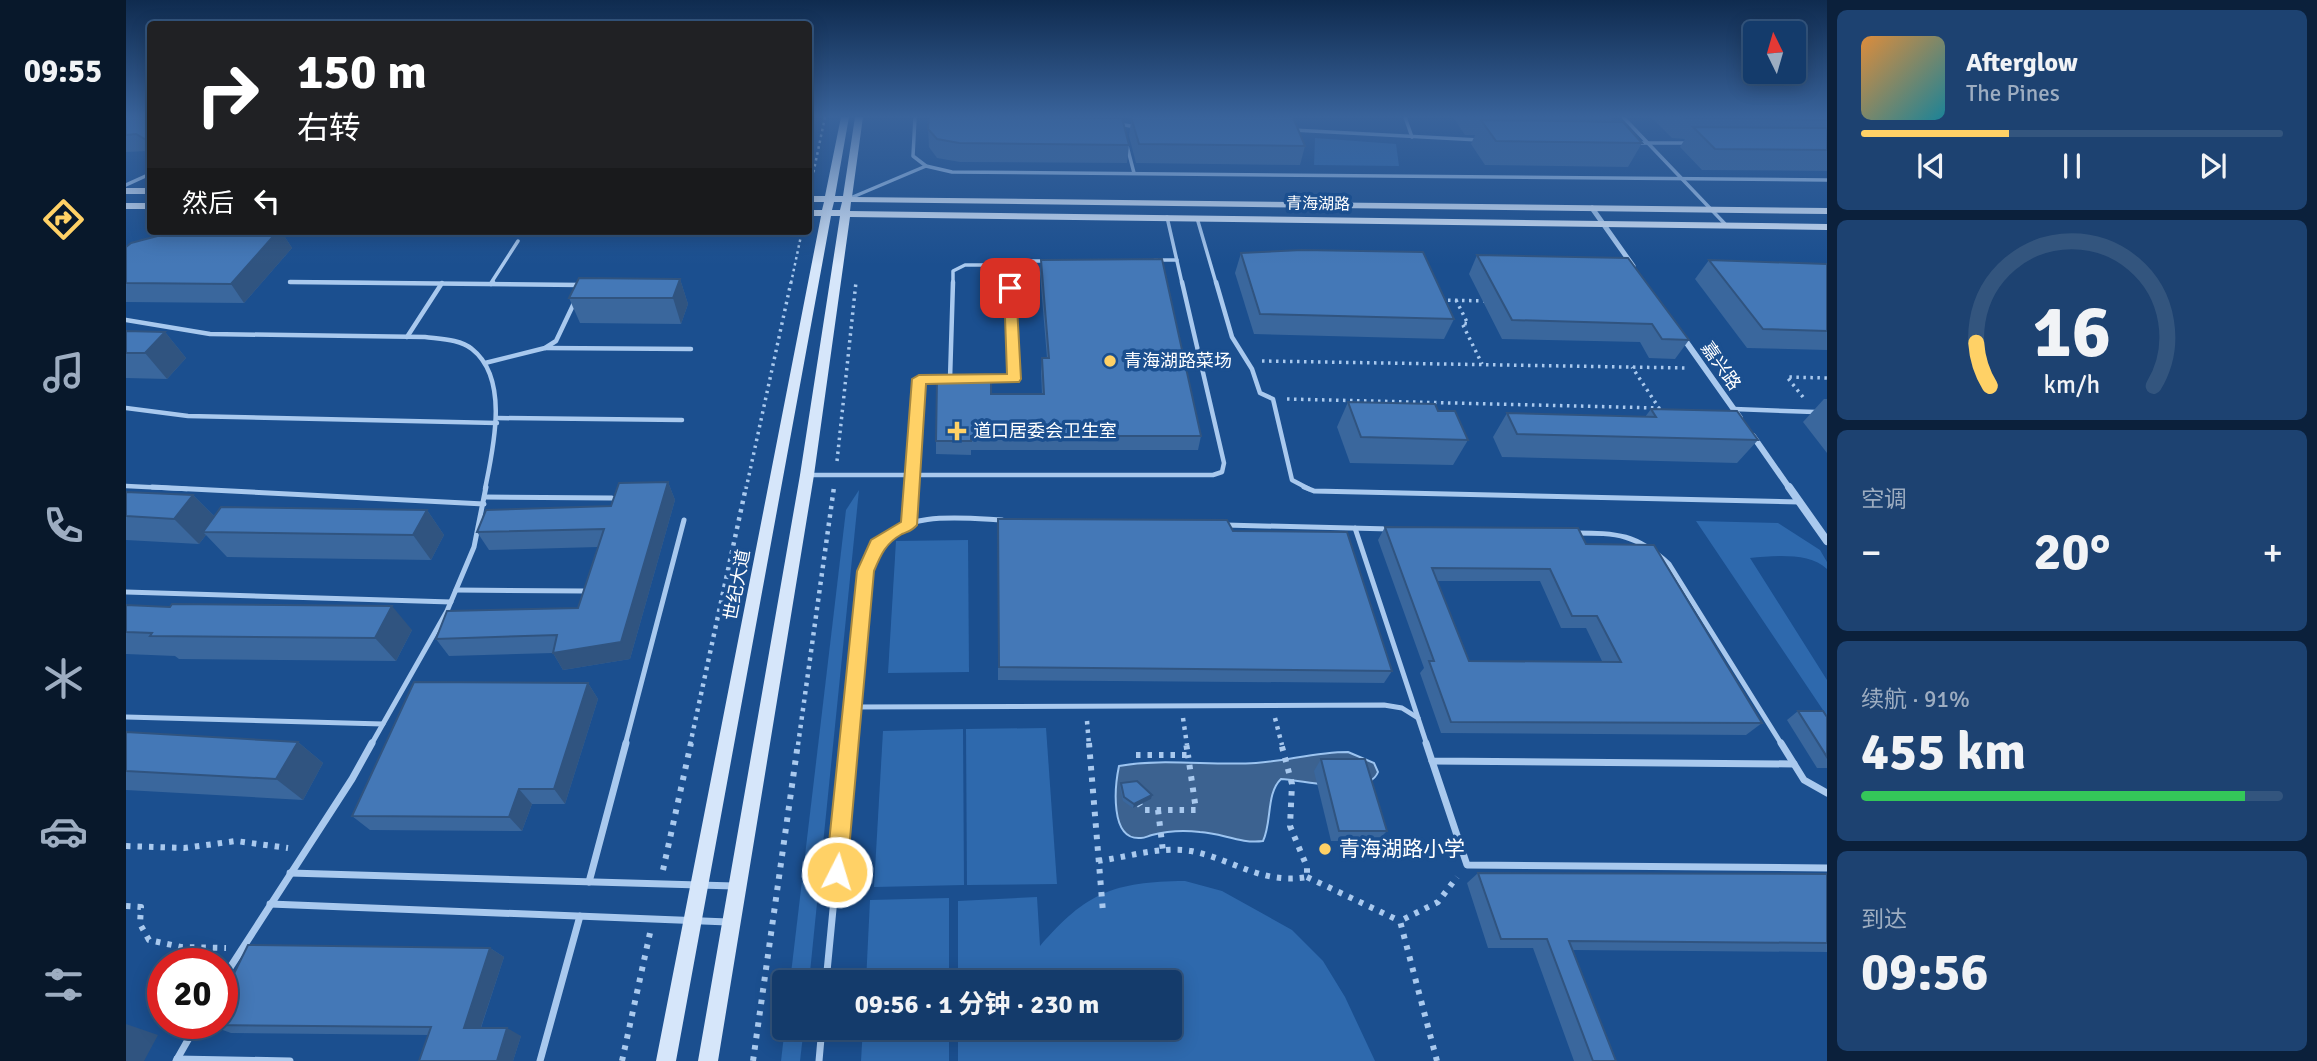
<!DOCTYPE html>
<html lang="zh">
<meta charset="utf-8">
<style>
:root{--surface:#143b6b;--page:#1d4271;--text:#f1f3f6;--muted:#9dadc1;--line:#33557e;--accent:#ffd166}
body{margin:0;font-family:Signika,"Noto Sans SC",sans-serif;background:var(--page);color:var(--text);height:100vh;display:flex;flex-direction:column;font-size:26px;white-space:nowrap}
*{box-sizing:border-box;margin:0}
p{font-size:23px;color:var(--muted)}
.icon{flex:none;width:38px;height:38px;fill:none;stroke:currentColor;stroke-width:2;stroke-linecap:round;stroke-linejoin:round}
.map{position:relative;flex:1;overflow:hidden}
.drawer{display:flex;flex-direction:column;gap:10px;padding:10px;background:#0b203b;width:490px}
.drawer>*{flex:none}
.banner{position:absolute;left:21px;top:21px;width:665px;height:214px;border-radius:7px;box-shadow:0 4px 18px #0003,0 0 0 2px var(--line);background:#202124;color:#fff;overflow:hidden}
.needle{width:46px;rotate:355deg}
.buttons{position:absolute;left:1617px;top:21px;display:grid;gap:14px}
.buttons a{display:grid;place-items:center;width:63px;height:63px;border-radius:7px;background:var(--surface);box-shadow:0 4px 18px #0003,0 0 0 2px var(--line);font-size:35px}
.speed{position:absolute;left:21px;top:948px;display:flex;gap:14px;font-size:35px;font-weight:700;text-align:center}
.speed>*{display:grid;place-content:center;width:91px;height:91px;border-radius:50%;background:var(--surface);box-shadow:0 4px 18px #0003,0 0 0 2px var(--line);line-height:1}
.speed .limit{border:10px solid #d22;background:#fff;color:#111}
.pin{position:absolute;display:grid;place-items:center;width:60px;height:60px;color:#fff;margin:-30px;border-radius:14px;box-shadow:0 4px 10px #0006}
.me{position:absolute;width:77px;margin:-38px;rotate:5deg;stroke-linejoin:round;filter:drop-shadow(0 0 5px #0008)}
.turn{display:flex;align-items:center;gap:24px;height:147px;padding:0 35px;font-size:32px}
.turn .icon{width:91px;height:91px;stroke-width:2.5}
.turn b{display:block;font-size:49px;line-height:60px}
.then{display:flex;align-items:center;height:66px;padding:0 35px;background:#0003;gap:14px;font-size:26px}
.big{font-size:52px;font-weight:700;line-height:1.1}
.drawer .card{flex:1;display:flex;flex-direction:column;justify-content:center;gap:10px;min-width:0;padding:0 24px;border-radius:10px;background:var(--page)}
.drawer .dial{align-items:center;gap:0}
.dial svg{height:182px;overflow:visible;fill:none;stroke:var(--line);stroke-width:7;stroke-linecap:round;text-anchor:middle}
.dial text{fill:var(--text);stroke:none}
.song{display:flex;align-items:center;gap:21px}
.cover{width:84px;height:84px;border-radius:10px;background:linear-gradient(135deg,hsl(30 70% 55%),hsl(190 70% 35%))}
.played{height:7px;border-radius:4px;background:linear-gradient(90deg,var(--accent) 35%,var(--line) 35%)}
.keys{display:flex;justify-content:space-around;direction:ltr}
.heat{display:flex;justify-content:space-between;align-items:center;font-size:38px;direction:ltr}
.charge{height:10px;border-radius:5px;background:linear-gradient(90deg,#34c759 91%,var(--line) 0)}
.trip{position:absolute;left:646px;top:970px;width:410px;height:70px;border-radius:7px;background:var(--surface);box-shadow:0 4px 18px #0003,0 0 0 2px var(--line);font-weight:700;line-height:70px;text-align:center}
main{display:flex;flex:1;min-height:0}
.dock{display:flex;flex-direction:column;width:126px;justify-content:space-around;align-items:center;background:#08182b;color:var(--muted)}
.dock .icon{width:49px;height:49px}
.dock .on{color:var(--accent)}
.dock b{font-size:32px;color:var(--text)}
.map>svg:first-child{display:block}
</style>
<main>
<nav class="dock">
<b>09:55</b>
<svg class="icon on" aria-label="directions" viewBox="0 0 24 24"><path d="M12 3l9 9-9 9-9-9zM9 14v-3h6M13 9l2 2-2 2"/></svg>
<svg class="icon" aria-label="music" viewBox="0 0 24 24"><path d="M9 18V5l10-2v13"/><circle cx="6" cy="18" r="3"/><circle cx="16" cy="16" r="3"/></svg>
<svg class="icon" aria-label="phone" viewBox="0 0 24 24"><path d="M5 4h4l2 5-3 2q2 4 5 5l2-3 5 2v4C11 20 4 13 5 4z"/></svg>
<svg class="icon" aria-label="climate" viewBox="0 0 24 24"><path d="M12 3v18M4 7l16 10M4 17L20 7"/></svg>
<svg class="icon" aria-label="car" viewBox="0 0 24 24"><path d="M5 17H2v-5l4-1 3-4h7l3 4 3 1v5h-3M9 17h6M6 11h13"/><circle cx="7" cy="17" r="2"/><circle cx="17" cy="17" r="2"/></svg>
<svg class="icon" aria-label="filters" viewBox="0 0 24 24"><path d="M4 7h16M4 17h16"/><circle cx="9" cy="7" r="2"/><circle cx="15" cy="17" r="2"/></svg>
</nav>
<div class="map">
<svg width="1701" height="1061" viewBox="0 0 1701 1061">
<rect width="100%" height="100%" fill="#1b4f8f"/>
<g fill="#2e69ad">
<path d="M1189,138L1270,144L1273,166L1188,165Z"/>
<path d="M733,490L683,982H664L720,510Z"/>
<path d="M1570,521L1652,523L1694,550L1701,562V569C1683,552 1647,556 1624,558L1701,680V716Z"/>
<path d="M842,540L843,672L762,673L770,541Z"/>
<path d="M920,728L931,884L841,885L840,729Z"/>
<path d="M837,729L838,885L748,887L757,731Z"/>
<path d="M1059,881L1096,891L1166,930L1197,961L1219,997L1249,1061H832V1027H1043V982H832V901L911,897L914,946C961,892 987,882 1059,881Z"/>
<path d="M823,898V982H740L744,900Z"/>
<path d="M659,1027H678L674,1061H655Z"/>
<path d="M737,1027H823V1061H735Z"/>
</g>
<path fill="#3c6290" stroke="#9cc4f0" stroke-width="2" d="M1222,752L1248,763L1252,772C1242,798 1179,780 1155,779C1140,793 1146,823 1137,841C1114,844 1096,833 1074,832C1058,830 1041,831 1026,835C1022,836 1019,838 1015,838C983,841 989,785 993,766C1035,758 1086,766 1130,763C1161,761 1189,752 1222,752Z"/>
<g fill="none" stroke-linecap="round" stroke-linejoin="round">
<g stroke="#a9c9ee" stroke-width="2.5" stroke-dasharray="2.5 3.5" stroke-linecap="butt">
<path d="M685,184L699,117"/>
<path d="M665,283L676,231"/>
</g>
<g stroke="#a9c9ee" stroke-width="3.5" stroke-dasharray="2.5 4.5" stroke-linecap="butt">
<path d="M1315,300L1362,301"/>
<path d="M1330,300L1342,324L1336,323L1356,364"/>
<path d="M1136,361L1561,368"/>
<path d="M1677,397L1661,377L1701,378"/>
<path d="M1161,399L1533,408L1506,367"/>
<path d="M711,461L730,282"/>
<path d="M620,489L665,282"/>
</g>
<g stroke="#a9c9ee" stroke-width="4.5" stroke-dasharray="3.5 5" stroke-linecap="butt">
<path d="M1057,718L1061,745"/>
<path d="M1149,718L1156,745"/>
<path d="M961,721L963,745"/>
<path d="M564,745L620,487"/>
<path d="M672,745L708,487"/>
</g>
<g stroke="#a9c9ee" stroke-width="6" stroke-dasharray="4.5 7" stroke-linecap="butt">
<path d="M963,743L977,912"/>
<path d="M1010,755H1062L1060,743"/>
<path d="M1012,802L1017,810H1070L1062,755"/>
<path d="M1032,810L1037,851"/>
<path d="M0,846L58,848L110,841L162,848"/>
<path d="M972,861C1002,857 1034,846 1065,851C1106,859 1137,885 1181,877V867L1164,826L1166,784L1155,743"/>
<path d="M537,870L565,743"/>
<path d="M1181,877L1274,921"/>
<path d="M0,906L15,907L14,924L23,940L55,947L100,948"/>
<path d="M496,1061L524,933"/>
<path d="M627,1061L672,743"/>
<path d="M1311,1061L1274,921L1312,902L1331,877"/>
</g>
<g stroke="#a9c9ee" stroke-width="3.5">
<path d="M789,117L787,156L800,166L826,172L1701,180"/>
<path d="M983,117L992,124L1011,127"/>
<path d="M1279,117L1286,137"/>
<path d="M1497,117L1600,225"/>
<path d="M1167,130L1353,140"/>
<path d="M1510,143H1563"/>
<path d="M1001,146L1008,173"/>
<path d="M0,185L24,174"/>
<path d="M722,199L800,166"/>
<path d="M1041,217L1056,283"/>
<path d="M1071,218L1090,283"/>
<path d="M150,233L164,234"/>
<path d="M1029,260H1051"/>
<path d="M164,282L289,283"/>
<path d="M365,283L392,241"/>
<path d="M827,283V271L839,265H883"/>
<path d="M884,283L883,261H922"/>
</g>
<g stroke="#a9c9ee" stroke-width="4.5">
<path d="M164,282L455,285"/>
<path d="M1090,282L1106,337L1126,369L1134,393L1147,399L1166,480L1183,489"/>
<path d="M365,284L367,282"/>
<path d="M0,320L84,334L299,337C314,339 334,339 346,349C384,379 367,449 359,489"/>
<path d="M281,337L316,283"/>
<path d="M419,348L565,349"/>
<path d="M359,363L419,348L430,341L449,301"/>
<path d="M824,379L827,282"/>
<path d="M0,408L62,416L371,423"/>
<path d="M1608,409L1689,412"/>
<path d="M371,418L556,420"/>
<path d="M681,475H1087L1096,472L1098,463L1056,282"/>
<path d="M0,486L61,489"/>
<path d="M785,489L793,379H888L884,282"/>
</g>
<g stroke="#a9c9ee" stroke-width="5">
<path d="M26,487L358,504"/>
<path d="M1178,487L1188,491L1674,502"/>
<path d="M359,497L486,498"/>
<path d="M783,525L786,487"/>
<path d="M1099,525L1264,529"/>
<path d="M1229,528L1301,745"/>
<path d="M1449,533C1492,533 1510,534 1543,564L1656,745"/>
<path d="M330,590L457,591"/>
<path d="M0,592L325,602"/>
<path d="M726,707L1258,705L1276,708L1292,718"/>
<path d="M0,717L257,724"/>
<path d="M245,745L321,611L348,547L360,487"/>
<path d="M499,745L558,520"/>
<path d="M723,745L739,571C742,563 744,553 750,545C777,510 837,518 876,520"/>
</g>
<g stroke="#a9c9ee" stroke-width="7">
<path d="M1300,743L1306,761L1668,764"/>
<path d="M1655,743L1678,780L1701,793"/>
<path d="M1306,761L1341,865L1701,868"/>
<path d="M164,873L608,886"/>
<path d="M463,882L500,743"/>
<path d="M144,904L602,922"/>
<path d="M96,980L226,779L246,743"/>
<path d="M700,982L723,743"/>
<path d="M51,1059L164,1061"/>
<path d="M50,1061L71,1024"/>
<path d="M414,1061L454,916"/>
<path d="M693,1061L696,1027"/>
</g>
<path stroke="#a9c9ee" stroke-width="5" d="M1466,208L1507,266"/>
<g stroke="#a9c9ee" stroke-width="6">
<path d="M1556,336L1614,418"/>
<path d="M1627,436L1664,489"/>
</g>
<path stroke="#a9c9ee" stroke-width="8" d="M1663,487L1701,541"/>
<g fill="#d6e6fa" fill-rule="evenodd">
<path d="M715,117H723L709,196H717L729,117H737L726,197L1701,208V214L725,202L724,211L1701,224V230L724,217L688,475L592,1061H572L674,475L714,216H705L550,1061H530L695,216H682V210H696L698,202H682V196H699ZM708,202H716L714,210H706Z"/>
<rect x="0" y="188" width="24" height="6"/>
<rect x="0" y="203" width="24" height="6"/>
</g>
</g>
<g fill="#3a679d" fill-rule="evenodd">
<path d="M0,117H24V152L22,151L0,152Z"/>
<path d="M1003,117H1167L1179,146L1174,165L1010,163L1003,136L1005,122Z"/>
<path d="M1327,117H1487L1484,122L1516,143L1502,167L1359,165L1345,144L1349,135H1339Z"/>
<path d="M1525,117H1701V171L1576,170L1554,147L1559,139L1546,138Z"/>
<path d="M802,129L1003,145L1001,163L834,162L811,158L803,147Z"/>
<path d="M46,231H155L166,248L118,303L0,302V247Z"/>
<path d="M1115,253L1328,319L1318,339L1128,334L1109,273Z"/>
<path d="M1351,255L1502,258L1563,340L1549,359L1523,358L1514,342L1376,339L1343,274Z"/>
<path d="M915,260L1075,436L1072,450H845V455L810,454V441L865,394H916L915,372L916,358H921L914,274Z"/>
<path d="M1583,260L1701,264V350L1621,348L1569,279Z"/>
<path d="M554,279L562,304L555,324L454,323L443,298Z"/>
<path d="M0,331L39,332L60,358L41,379L0,378Z"/>
<path d="M1698,399H1701V453L1677,422Z"/>
<path d="M1222,402L1312,411L1342,440L1327,465L1224,463L1211,427Z"/>
<path d="M1525,409L1632,440L1611,463L1376,457L1367,437L1381,413L1519,417Z"/>
<path d="M542,482L549,500L504,659L437,670L427,653L323,656L310,639L452,608L472,547L363,550L351,532L485,506Z"/>
<path d="M0,492L67,495L88,516L301,510L318,535L305,560L101,557L80,535L73,544L0,540Z"/>
<path d="M1259,527L1460,544L1636,723L1620,735L1315,733L1294,673L1298,668L1252,540ZM1311,581H1414L1435,628H1460L1476,661H1343Z"/>
<path d="M1107,531L1266,671L1258,683L872,680V532Z"/>
<path d="M0,605L286,630L270,661L53,659L49,656L0,654Z"/>
<path d="M462,683L472,699L439,804H406L396,831L244,830L226,816Z"/>
<path d="M1672,711L1701,717V768H1691L1661,720Z"/>
<path d="M0,732L172,742L197,763L177,800L0,790Z"/>
<path d="M1195,759L1261,831L1251,841H1205L1188,771Z"/>
<path d="M995,783L1025,799L1007,808L997,801L994,787Z"/>
<path d="M1352,873L1701,874V952L1447,950L1490,1061H1448L1407,948H1362L1341,883Z"/>
<path d="M364,948L378,957L355,1028L395,1036L387,1061H293L302,1035L105,1033L83,1025Z"/>
</g>
<g fill="#305480">
<path d="M152,231H155L166,248L118,303L105,284Z"/>
<path d="M554,279L562,304L555,324L547,298Z"/>
<path d="M39,332L60,358L41,379L19,353Z"/>
<path d="M542,482L549,500L504,659L437,670L427,653Z"/>
<path d="M67,495L92,520L77,532L80,535L73,544L48,519Z"/>
<path d="M301,510L318,535L305,560L287,535Z"/>
<path d="M266,606L286,630L270,661L249,638Z"/>
<path d="M462,683L472,699L439,804L428,789Z"/>
<path d="M172,742L197,763L177,800L150,779Z"/>
<path d="M393,789L406,804L396,831L383,817Z"/>
<path d="M1026,795L1025,799L1007,808L1008,804Z"/>
<path d="M364,948L378,957L352,1036L338,1028Z"/>
<path d="M0,1024L32,1035L18,1061H0Z"/>
<path d="M381,1028L395,1036L387,1061H371Z"/>
</g>
<g fill="#4478b7" stroke="#305480" stroke-width="2" fill-rule="evenodd">
<path d="M0,117H24V142L10,134L0,135Z"/>
<path d="M803,117L996,118L1003,145L833,143L811,139L802,129Z"/>
<path d="M1005,117H1167L1179,146L1013,144Z"/>
<path d="M1557,117H1701V120L1558,118Z"/>
<path d="M1355,120L1497,122L1516,143L1370,141Z"/>
<path d="M1567,127L1701,128V150L1589,149Z"/>
<path d="M46,231H152L105,284L0,283V247L5,243L39,234Z"/>
<path d="M1176,250L1297,252L1328,319L1134,314L1115,253Z"/>
<path d="M1351,255L1502,258L1563,340L1536,339L1526,324L1386,320Z"/>
<path d="M1036,259L1075,436H845V441H810L811,379H865V394H918L916,358H923L915,260Z"/>
<path d="M1583,260L1701,264V331L1637,329Z"/>
<path d="M453,278L554,279L547,298H443Z"/>
<path d="M0,331L39,332L19,353H0Z"/>
<path d="M1222,402L1309,404L1312,411H1329L1342,440L1235,437Z"/>
<path d="M1525,409L1611,411L1632,440L1391,434L1381,413L1530,417Z"/>
<path d="M542,482L495,642L427,653L431,635L310,639L321,611L452,608L478,529L351,532L360,510L485,506L493,483Z"/>
<path d="M0,492L67,495L48,519L0,516Z"/>
<path d="M95,507L301,510L287,535L77,532Z"/>
<path d="M872,519L1101,520L1107,531L1221,532L1266,671L873,667Z"/>
<path d="M1259,527L1452,528L1460,544L1528,545L1636,723L1325,722L1303,661H1308ZM1306,568L1424,569L1446,616H1471L1495,662L1343,661Z"/>
<path d="M46,604L266,606L249,638L24,636L26,633L0,632V605L44,607Z"/>
<path d="M288,682L462,683L428,789H393L383,817L226,816Z"/>
<path d="M1672,711H1697L1701,717V757Z"/>
<path d="M0,732L172,742L150,779L0,771Z"/>
<path d="M1195,759H1239L1261,831H1213Z"/>
<path d="M1011,781L1026,795L1008,804L998,797L995,783Z"/>
<path d="M1352,873L1701,874V943L1443,941L1490,1061H1467L1421,939H1375Z"/>
<path d="M122,945L364,948L338,1028H381L371,1061H293L305,1027L83,1025L84,1024H96V998Z"/>
</g>
<linearGradient id="sky" x2="0" y2="1"><stop stop-color="#0f2b4f"/><stop offset="0.44" stop-color="#39639b"/><stop offset="1" stop-color="#39639b" stop-opacity="0"/></linearGradient>
<rect width="1701" height="265" fill="url(#sky)"/>
<path fill="#ffd166" stroke="#a68842" stroke-width="2" d="M884,284L890,288L895,379L893,382L800,384L791,525C786,531 783,531 776,534C760,543 755,554 748,571L721,872L718,879L711,882L703,879L700,872L731,571L745,540L775,522L786,379L793,375L881,374L878,288Z"/>
<g fill="#ffd166" stroke="#1b4f8f" stroke-width="2.5">
<circle cx="984" cy="361" r="7"/>
<path d="M827.5 420.5h7v7h7v7h-7v7h-7v-7h-7v-7h7z"/>
<circle cx="1199" cy="849" r="7"/>
</g>
<g text-anchor="middle" stroke-width="7" stroke-linejoin="round" paint-order="stroke">
<g font-size="16" fill="#fff" stroke="#1b4f8f">
<text transform="translate(1192 203) rotate(1)" y="6">青海湖路</text>
</g>
<g font-size="18" fill="#fff" stroke="#1b4f8f" text-anchor="start">
<text x="998" y="367">青海湖路菜场</text>
<text x="847" y="437">道口居委会卫生室</text>
</g>
<g font-size="18" fill="#fff" stroke="#1b4f8f">
<text transform="translate(1595 366) rotate(55)" y="6">嘉兴路</text>
<text transform="translate(611 585) rotate(-79)" y="6">世纪大道</text>
</g>
<g font-size="21" fill="#fff" stroke="#1b4f8f" text-anchor="start">
<text x="1213" y="856">青海湖路小学</text>
</g>
</g>
</svg>
<div class="buttons">
<a><svg class="needle" viewBox="-14 -14 28 28"><path d="M0-13l5 13h-10z" fill="#e53935"/><path d="M0 13l5-13h-10z" fill="#9dadc1"/></svg></a>
</div>
<div class="speed"><div class="limit">20</div></div>
<div class="pin" style="left:884px;top:288px;background:#d93025"><svg class="icon" aria-label="arrive" viewBox="0 0 24 24"><path d="M6 21V4h12l-3 4 3 4H6"/></svg></div>
<svg class="me" style="left:711px;top:872px" viewBox="-20 -20 40 40"><circle r="17" fill="#ffd166" stroke="#fff" stroke-width="3"/><path d="M0-11L8 9 0 5-8 9z" fill="#fff"/></svg>
<div class="trip">09:56 · 1 分钟 · 230 m</div>
<div class="banner">
<div class="turn"><svg class="icon" aria-label="right" viewBox="0 0 24 24"><path d="M7 20v-9h11M14 6l5 5-5 5"/></svg><div><b>150 m</b>右转</div></div>
<div class="then">然后<svg class="icon" aria-label="left" viewBox="0 0 24 24"><path d="M17 20v-9H6M10 6l-5 5 5 5"/></svg></div>
</div>
</div>
<section class="drawer">
<div class="card">
<div class="song"><i class="cover"></i><div><b>Afterglow</b><p>The Pines</p></div></div>
<div class="played"></div>
<div class="keys"><svg class="icon" aria-label="previous" viewBox="0 0 24 24"><path d="M18 5L8 12l10 7zM5 5v14"/></svg><svg class="icon" aria-label="pause" viewBox="0 0 24 24"><path d="M8 5v14M16 5v14"/></svg><svg class="icon" aria-label="next" viewBox="0 0 24 24"><path d="M6 5l10 7-10 7zM19 5v14"/></svg></div>
</div>
<div class="card dial"><svg viewBox="0 0 100 80">
<path d="M14 69A42 42 0 1 1 86 69"/>
<path d="M14 69A42 42 0 0 1 8 50" stroke="#ffd166"/>
<text x="50" y="56" font-size="32" font-weight="700">16</text>
<text x="50" y="72" font-size="11">km/h</text>
</svg></div>
<div class="card"><p>空调</p>
<div class="heat"><a>−</a><b class="big">20°</b><a>+</a></div>
</div>
<div class="card"><p>续航 · 91%</p><b class="big">455 km</b><div class="charge"></div></div>
<div class="card"><p>到达</p><b class="big">09:56</b></div>
</section>
</main>
